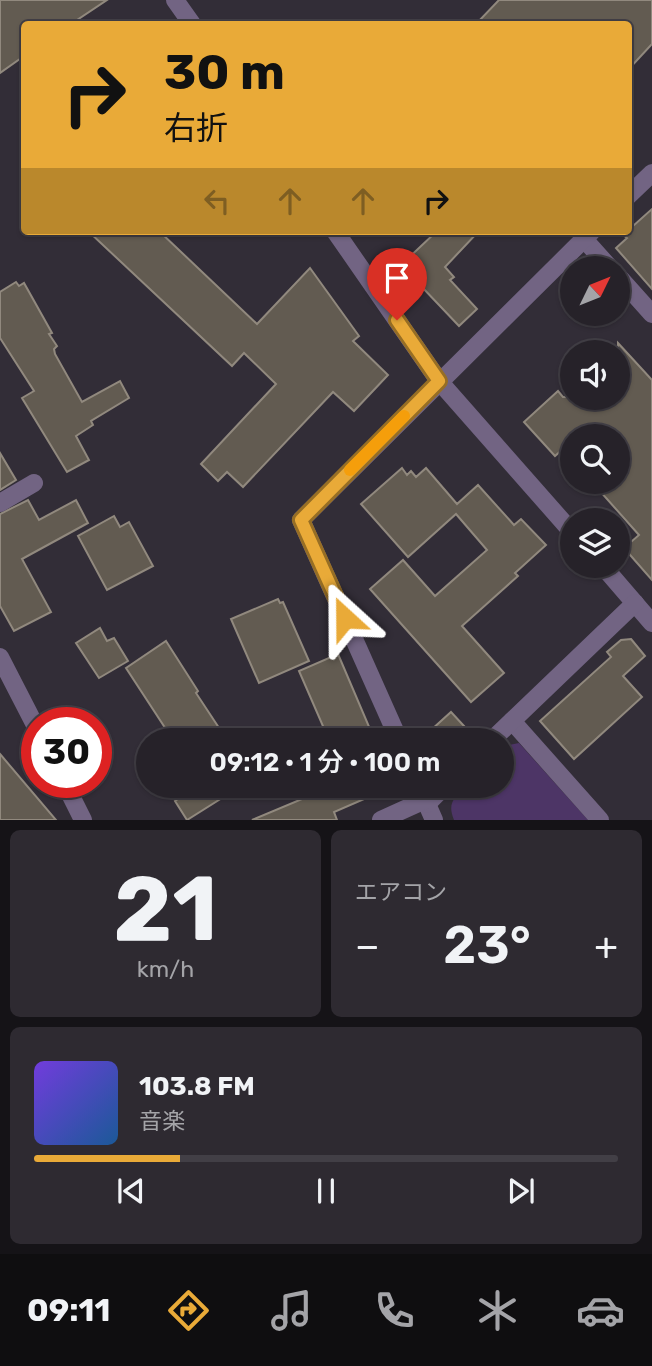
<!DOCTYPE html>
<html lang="ja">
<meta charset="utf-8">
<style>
:root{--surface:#262229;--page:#2e2a31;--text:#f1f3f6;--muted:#a4a4a8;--line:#423f46;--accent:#e9aa38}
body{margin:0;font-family:Rubik,"Noto Sans JP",sans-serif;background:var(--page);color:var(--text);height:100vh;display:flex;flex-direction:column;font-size:26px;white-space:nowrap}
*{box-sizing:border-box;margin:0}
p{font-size:23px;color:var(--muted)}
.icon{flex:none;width:38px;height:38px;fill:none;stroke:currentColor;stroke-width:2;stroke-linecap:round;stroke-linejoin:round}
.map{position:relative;height:820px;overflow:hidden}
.panel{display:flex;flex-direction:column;gap:10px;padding:10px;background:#151317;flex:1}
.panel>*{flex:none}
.banner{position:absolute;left:21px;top:21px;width:611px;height:214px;border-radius:7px;box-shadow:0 2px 5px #0004,0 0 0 2px var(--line);background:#e9aa38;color:#111;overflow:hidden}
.needle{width:46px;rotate:47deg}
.controls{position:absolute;left:560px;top:256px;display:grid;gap:14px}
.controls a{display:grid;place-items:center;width:70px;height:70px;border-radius:50%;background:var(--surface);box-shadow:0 2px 5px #0004,0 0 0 2px var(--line);font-size:35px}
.speed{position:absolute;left:21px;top:707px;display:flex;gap:14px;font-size:35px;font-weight:700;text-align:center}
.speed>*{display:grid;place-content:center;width:91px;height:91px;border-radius:50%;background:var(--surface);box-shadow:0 2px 5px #0004,0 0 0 2px var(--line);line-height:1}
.speed .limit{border:10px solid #d22;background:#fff;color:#111}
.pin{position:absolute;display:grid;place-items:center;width:60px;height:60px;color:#fff;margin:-72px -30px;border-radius:50% 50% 50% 0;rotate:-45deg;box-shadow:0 0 7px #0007}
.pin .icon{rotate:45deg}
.me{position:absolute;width:77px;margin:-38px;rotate:336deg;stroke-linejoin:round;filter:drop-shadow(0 0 5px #0008)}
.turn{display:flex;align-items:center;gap:24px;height:147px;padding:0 28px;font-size:32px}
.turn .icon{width:91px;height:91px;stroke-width:2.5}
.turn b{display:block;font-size:49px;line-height:60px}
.lanes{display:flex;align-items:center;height:66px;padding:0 28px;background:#0003;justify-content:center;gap:35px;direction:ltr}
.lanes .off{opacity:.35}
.big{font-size:52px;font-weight:600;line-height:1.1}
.panel .tile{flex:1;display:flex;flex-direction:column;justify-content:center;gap:10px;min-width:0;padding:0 24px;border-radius:10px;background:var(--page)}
.panel .dial{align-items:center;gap:0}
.dial b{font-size:91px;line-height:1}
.song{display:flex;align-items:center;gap:21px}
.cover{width:84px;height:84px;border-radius:10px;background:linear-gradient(135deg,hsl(260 70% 55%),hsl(210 70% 35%))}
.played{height:7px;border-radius:4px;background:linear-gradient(90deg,var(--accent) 25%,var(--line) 25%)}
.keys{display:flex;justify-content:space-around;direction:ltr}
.heat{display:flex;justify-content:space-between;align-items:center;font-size:38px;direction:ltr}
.panel .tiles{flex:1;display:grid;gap:10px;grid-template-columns:1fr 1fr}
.tile:last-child{grid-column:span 2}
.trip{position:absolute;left:136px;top:728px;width:378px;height:70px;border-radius:35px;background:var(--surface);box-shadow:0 2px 5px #0004,0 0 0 2px var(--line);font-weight:600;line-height:70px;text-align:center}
.dock{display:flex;height:112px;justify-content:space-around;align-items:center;background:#0f0e10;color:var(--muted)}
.dock .icon{width:49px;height:49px}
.dock .current{color:var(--accent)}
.dock b{font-size:32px;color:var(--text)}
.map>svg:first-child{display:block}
</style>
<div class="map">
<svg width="652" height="820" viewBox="0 0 652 820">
<rect width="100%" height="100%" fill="#322d37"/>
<path fill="#4d3566" d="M519,743L588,820H454C447,803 454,798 466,786H502V752L509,745Z"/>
<g fill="#625b51" stroke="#91897e" stroke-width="2">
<path d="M0,0H107L71,24H24V56L0,73Z"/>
<path d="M499,0H652V44L628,70V24H476Z"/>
<path d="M652,209V289L616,248L627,238L623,235Z"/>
<path d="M88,231H159L257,324L310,268L359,336L353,341L388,375L354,411L333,392L243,487L227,472L218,481L201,464L276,384L244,353L232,366Z"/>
<path d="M437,231H479L445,267L454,277L450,280L477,309L459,326L401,265Z"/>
<path d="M16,282L19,286L24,283L52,333L49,334L57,346L54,349L55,354L82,402L120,381L129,398L91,421L93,425L76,436L89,460L67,472L22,398L34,391L0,338V292Z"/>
<path d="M618,343L652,380V580L624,548L639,535L591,481H618V436H572V441L555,456L524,422L558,391L563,397H618Z"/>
<path d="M0,453L16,480L0,490Z"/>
<path d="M402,468L407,475L411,471L416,477L426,468L457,504L478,485L514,525L521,519L546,545L515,573L518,576L462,626L504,673L471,702L370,589L403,560L435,596L487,550L456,514L408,557L361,504Z"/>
<path d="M28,500L39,520L76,500L88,523L22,559L51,612L14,631L0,606V514Z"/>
<path d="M114,516L120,527L129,522L153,566L107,590L78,536Z"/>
<path d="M278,599L280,603L283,602L309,661L259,683L231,619Z"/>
<path d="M100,628L107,641L114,638L128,661L99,678L76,643Z"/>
<path d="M631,639L645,656L623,676L642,697L574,759L540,721L611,657L607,652L621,640Z"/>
<path d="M166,641L198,691L196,693L227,740H173L126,668Z"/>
<path d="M338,654L370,729L364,732L367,740H329L299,671Z"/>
<path d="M451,712L477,740H420Z"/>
<path d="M0,754L56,820H0Z"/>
<path d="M198,786H241L187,820L175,801Z"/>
<path d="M333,786H394L334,812L337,820H252Z"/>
</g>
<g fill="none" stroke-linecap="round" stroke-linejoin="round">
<g stroke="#726483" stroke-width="18">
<path d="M175,0L192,24"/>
<path d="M628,196L652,173"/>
<path d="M335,231L439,381L572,532"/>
<path d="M584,239L610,268"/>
<path d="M618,276L652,314"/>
<path d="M0,503L34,483"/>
<path d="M602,565L652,623"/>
<path d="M0,657L37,729"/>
<path d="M512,721L600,820"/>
<path d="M399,740L301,520L592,231"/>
<path d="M492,740L635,603"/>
<path d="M64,782L83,820"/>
<path d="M419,786L434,820"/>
<path d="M427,804L445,786"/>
<path d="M381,820L425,800"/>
</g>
</g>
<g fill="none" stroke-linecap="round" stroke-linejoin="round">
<defs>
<path id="route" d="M345,618L301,520L439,381L397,320"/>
</defs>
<use href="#route" stroke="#976e24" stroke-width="18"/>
<use href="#route" stroke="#e9aa38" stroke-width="12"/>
<path stroke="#f59e0b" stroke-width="12" d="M350,470L404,416"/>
</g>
</svg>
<div class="controls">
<a><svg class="needle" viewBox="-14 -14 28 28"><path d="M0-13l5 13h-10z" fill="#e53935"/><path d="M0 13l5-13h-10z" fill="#a4a4a8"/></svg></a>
<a><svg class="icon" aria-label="sound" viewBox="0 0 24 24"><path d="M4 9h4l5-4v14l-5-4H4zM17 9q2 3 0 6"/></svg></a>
<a><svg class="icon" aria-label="search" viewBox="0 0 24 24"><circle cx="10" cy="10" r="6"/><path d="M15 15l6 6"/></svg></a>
<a><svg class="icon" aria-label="layers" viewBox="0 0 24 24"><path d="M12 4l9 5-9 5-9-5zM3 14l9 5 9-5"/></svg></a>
</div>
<div class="speed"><div class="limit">30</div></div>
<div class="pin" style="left:397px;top:320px;background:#d93025"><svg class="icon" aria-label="arrive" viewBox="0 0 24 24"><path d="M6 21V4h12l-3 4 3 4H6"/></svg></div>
<svg class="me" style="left:345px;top:618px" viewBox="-20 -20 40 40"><path d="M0-17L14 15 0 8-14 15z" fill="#e9aa38" stroke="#fff" stroke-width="4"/></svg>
<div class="trip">09:12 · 1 分 · 100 m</div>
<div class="banner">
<div class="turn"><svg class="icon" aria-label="right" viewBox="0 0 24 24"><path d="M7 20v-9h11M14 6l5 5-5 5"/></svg><div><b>30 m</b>右折</div></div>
<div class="lanes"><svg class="icon off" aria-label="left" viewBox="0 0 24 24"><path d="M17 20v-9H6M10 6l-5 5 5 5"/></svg><svg class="icon off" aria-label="ahead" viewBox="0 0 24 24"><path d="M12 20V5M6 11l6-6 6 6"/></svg><svg class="icon off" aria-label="ahead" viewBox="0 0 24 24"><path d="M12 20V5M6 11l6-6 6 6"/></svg><svg class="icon" aria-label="right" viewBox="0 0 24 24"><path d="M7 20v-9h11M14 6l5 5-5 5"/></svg></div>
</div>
</div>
<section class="panel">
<div class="tiles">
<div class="tile dial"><b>21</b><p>km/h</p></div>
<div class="tile"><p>エアコン</p>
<div class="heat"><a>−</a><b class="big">23°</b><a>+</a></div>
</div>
<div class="tile">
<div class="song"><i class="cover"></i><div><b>103.8 FM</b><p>音楽</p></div></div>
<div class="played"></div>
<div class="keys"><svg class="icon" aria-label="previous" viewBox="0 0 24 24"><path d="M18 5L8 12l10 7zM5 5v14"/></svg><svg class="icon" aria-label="pause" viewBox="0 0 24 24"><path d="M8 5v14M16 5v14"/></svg><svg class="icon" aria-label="next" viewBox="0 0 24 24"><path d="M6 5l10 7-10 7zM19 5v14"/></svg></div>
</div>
</div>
</section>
<nav class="dock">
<b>09:11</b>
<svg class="icon current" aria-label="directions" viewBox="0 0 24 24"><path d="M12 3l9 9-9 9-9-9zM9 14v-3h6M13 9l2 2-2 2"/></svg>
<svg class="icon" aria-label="music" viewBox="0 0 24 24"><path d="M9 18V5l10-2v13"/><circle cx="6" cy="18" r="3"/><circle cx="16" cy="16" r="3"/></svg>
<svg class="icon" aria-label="phone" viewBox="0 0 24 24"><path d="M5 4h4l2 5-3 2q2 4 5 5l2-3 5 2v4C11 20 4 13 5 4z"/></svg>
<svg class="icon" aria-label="climate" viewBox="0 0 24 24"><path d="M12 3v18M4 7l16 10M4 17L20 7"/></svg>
<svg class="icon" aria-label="car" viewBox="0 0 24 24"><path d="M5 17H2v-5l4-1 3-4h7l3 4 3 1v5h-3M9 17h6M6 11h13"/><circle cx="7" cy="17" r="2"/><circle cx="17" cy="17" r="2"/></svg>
</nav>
